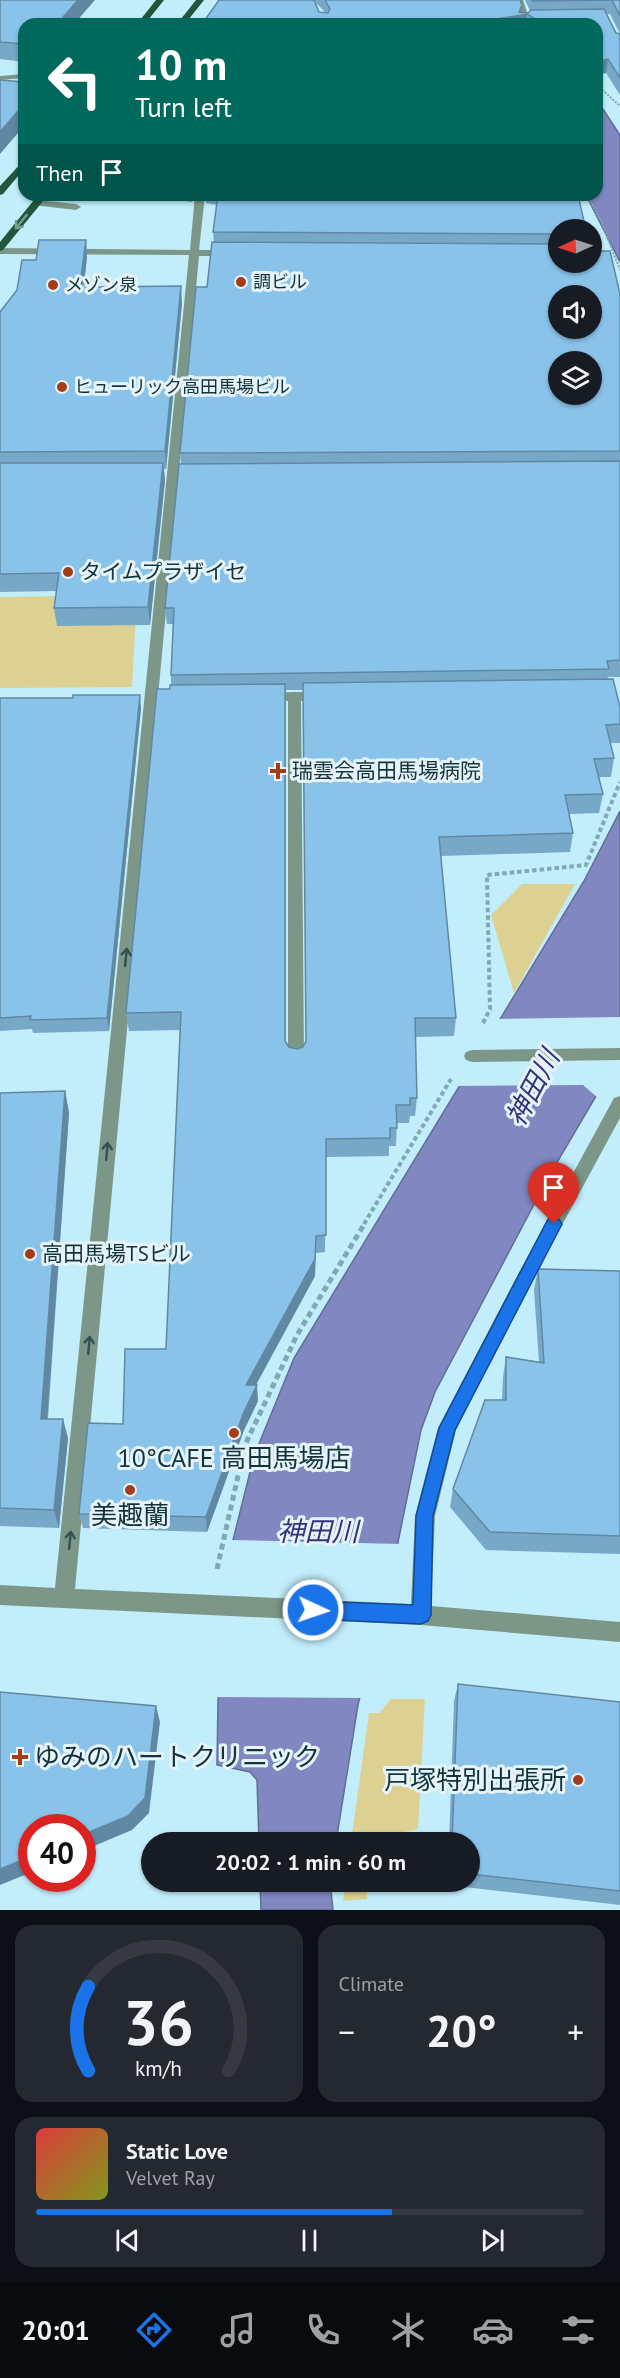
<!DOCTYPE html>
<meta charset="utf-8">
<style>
:root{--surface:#171b24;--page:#242831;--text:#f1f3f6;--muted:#9ea1a6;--line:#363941;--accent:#1a73e8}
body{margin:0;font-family:"PT Sans","Noto Sans JP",sans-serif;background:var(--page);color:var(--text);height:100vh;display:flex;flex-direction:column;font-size:22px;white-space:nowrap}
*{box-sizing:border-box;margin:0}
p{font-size:20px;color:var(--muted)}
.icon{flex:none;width:33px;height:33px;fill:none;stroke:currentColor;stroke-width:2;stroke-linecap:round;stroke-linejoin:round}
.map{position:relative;height:1910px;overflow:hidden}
.panel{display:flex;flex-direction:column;gap:15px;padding:15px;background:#0d0f14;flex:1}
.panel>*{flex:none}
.hud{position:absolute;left:18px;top:18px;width:585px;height:183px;border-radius:18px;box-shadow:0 2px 4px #0004;background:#00695c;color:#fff;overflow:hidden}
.needle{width:39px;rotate:267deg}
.fabs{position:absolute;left:548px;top:219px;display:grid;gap:12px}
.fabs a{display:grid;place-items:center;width:54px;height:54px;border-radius:50%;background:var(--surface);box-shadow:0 2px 4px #0004;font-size:30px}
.speed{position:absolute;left:18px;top:1814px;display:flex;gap:12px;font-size:30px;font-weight:700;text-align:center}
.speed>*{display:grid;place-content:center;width:78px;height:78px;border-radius:50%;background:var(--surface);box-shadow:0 2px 4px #0004;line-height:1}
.speed .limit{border:9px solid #d22;background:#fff;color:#111}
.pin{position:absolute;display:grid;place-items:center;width:51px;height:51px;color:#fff;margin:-62px -26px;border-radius:50% 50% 50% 0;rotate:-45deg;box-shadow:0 0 6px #0007}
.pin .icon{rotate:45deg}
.me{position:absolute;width:66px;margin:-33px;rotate:93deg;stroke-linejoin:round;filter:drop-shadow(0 0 4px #0008)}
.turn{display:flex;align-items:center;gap:21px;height:126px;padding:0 18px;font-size:27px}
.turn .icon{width:78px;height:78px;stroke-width:2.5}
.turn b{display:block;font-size:42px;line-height:51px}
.then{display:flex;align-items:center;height:57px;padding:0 18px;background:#0003;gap:12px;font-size:22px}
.big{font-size:45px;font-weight:700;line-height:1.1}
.panel .tile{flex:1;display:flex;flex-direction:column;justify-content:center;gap:9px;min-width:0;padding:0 21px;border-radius:18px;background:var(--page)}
.panel .dial{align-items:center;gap:0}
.dial svg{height:156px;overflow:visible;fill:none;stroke:var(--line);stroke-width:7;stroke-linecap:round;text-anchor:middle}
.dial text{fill:var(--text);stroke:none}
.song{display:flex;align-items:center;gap:18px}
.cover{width:72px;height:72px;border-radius:9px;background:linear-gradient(135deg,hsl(0 70% 55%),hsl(70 70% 35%))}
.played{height:6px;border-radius:3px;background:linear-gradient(90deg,var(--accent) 65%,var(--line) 65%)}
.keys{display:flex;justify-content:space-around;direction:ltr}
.heat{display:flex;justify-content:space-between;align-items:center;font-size:33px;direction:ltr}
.panel .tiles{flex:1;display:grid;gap:15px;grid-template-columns:1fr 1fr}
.tile:last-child{grid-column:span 2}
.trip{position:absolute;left:141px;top:1832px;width:339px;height:60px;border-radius:30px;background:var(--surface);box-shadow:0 2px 4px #0004;font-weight:700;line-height:60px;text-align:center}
.dock{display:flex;height:96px;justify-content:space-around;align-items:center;background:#090b0e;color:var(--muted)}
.dock .icon{width:42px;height:42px}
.dock .active{color:var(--accent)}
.dock b{font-size:27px;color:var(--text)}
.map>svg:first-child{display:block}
</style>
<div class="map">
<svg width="620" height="1910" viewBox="0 0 620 1910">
<rect width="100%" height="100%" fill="#c2edfa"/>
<g fill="#dcd193">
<path d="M137,595L132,687L0,688V597Z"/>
<path d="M522,884H575L514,993L491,915Z"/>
<path d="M391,1699H425L418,1829L370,1839L369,1842H351L369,1713H379Z"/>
<path d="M346,1881H368L367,1899L343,1901Z"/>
</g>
<g fill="#8187c0" stroke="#606e98" stroke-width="1.5">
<path d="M597,100L620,135V262L586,195H597Z"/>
<path d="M620,811V1050L602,1086L549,1176L435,1392L421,1430L397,1547L358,1705L336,1842H259L257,1780L250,1772L217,1765L218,1700L233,1540L254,1456L294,1358L584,881Z"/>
<path d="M260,1881H330L333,1910H261Z"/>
</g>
<g fill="#c2edfa">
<path d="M620,1017V1056L598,1098L583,1085L454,1086L495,1019Z"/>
<path d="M230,1540L401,1544L363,1698L216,1697Z"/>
</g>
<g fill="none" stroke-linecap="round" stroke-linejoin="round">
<g stroke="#81a8b4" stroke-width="2" stroke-dasharray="2 1.5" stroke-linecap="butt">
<path d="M597,85L620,106"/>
<path d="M587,195L601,221L620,270"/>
</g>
<g stroke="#81a8b4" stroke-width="4" stroke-dasharray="4.5 3" stroke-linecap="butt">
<path d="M483,1023L490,1009L487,875L586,865L620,782"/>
<path d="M364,1224L451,1079"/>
</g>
<path stroke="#81a8b4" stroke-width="5" stroke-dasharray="6 4" stroke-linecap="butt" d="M217,1569L245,1445L297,1335L365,1223"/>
<g fill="#7c9787" fill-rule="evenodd">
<path d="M515,0H523L530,21H524Z"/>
<path d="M24,74V78L0,80V76Z"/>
<path d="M195,195H205L199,250H231L236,253L231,256H199L75,1589L411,1604L415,1516L438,1428L515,1280L614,1098L620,1096V1118L527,1290L456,1430L435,1516L431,1606L620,1622V1642L421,1625L0,1605V1585L55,1588L189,255L0,254V248L190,250Z"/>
<path d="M36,200L76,204L81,207L76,210L33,205V201Z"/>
<path d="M294,692H324L330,696L324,700L301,701L304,1059L302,1063L296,1065L290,1063L288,1059V701H267L261,697L267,693Z"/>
<path d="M620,1048V1060L472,1062L466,1060L464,1056L466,1052L472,1050Z"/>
</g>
<g fill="#22563c" fill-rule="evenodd">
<path d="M156,0H164L145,24H137Z"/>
<path d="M196,0H204L185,24H177Z"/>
<path d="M24,160V169L3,194L0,195V186Z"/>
<path d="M38,195H48L3,250L0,251V242Z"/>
</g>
</g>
<g fill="#77a8c8" fill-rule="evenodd">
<path d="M0,0L24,24V62L0,59Z"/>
<path d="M219,0H520L522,5L521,12L528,13L530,11L525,0H620V34L610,14H607L616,33L620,34V95L606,73L597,24H202ZM314,1L325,12H319Z"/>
<path d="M139,195H193L192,202Z"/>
<path d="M206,195H578L558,230V262L620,294V677H608L607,679L620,707V743H610L614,758L611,777H599L603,794L599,813L569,814L573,833L570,852L441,856L456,1018L454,1036L415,1037L417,1098L415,1116H410L409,1123H397L396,1146H389V1156L326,1157L325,1252L316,1253L315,1276L256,1385L258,1401L244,1430L207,1532L83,1528L79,1514L123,1424L166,1349L180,1030L129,1031L126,1013L170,689L171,685V675L173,624H167L165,608L181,464L180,453L214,242L213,232L217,205L206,203ZM286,690H303L306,1041L303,1047L297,1049L289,1047L286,1041Z"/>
<path d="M86,240L87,257L84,284L93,287L182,303L166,469H164L165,480L150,625L57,626L54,608L56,591L0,592V312L17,290Z"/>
<path d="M0,698H73L141,708L109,1031L33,1033L32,1029L0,1031Z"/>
<path d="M65,1091L69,1113L48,1419L68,1438L59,1528L0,1526V1093Z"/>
<path d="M538,1269L620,1271V1554L486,1550L450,1507L453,1489L502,1400L503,1377L506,1357L539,1362L534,1290Z"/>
<path d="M458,1684L620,1702V1905L447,1885V1881H470V1842H449L454,1701Z"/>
</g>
<g fill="#6188a3">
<path d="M78,0H95L74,24H57Z"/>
<path d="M522,5L521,15L527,14L526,24H467L519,12Z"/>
<path d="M608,59L606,73L597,75V61Z"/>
<path d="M24,104V126L0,154V132Z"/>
<path d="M86,240L87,257L82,301L80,284Z"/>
<path d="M181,286L182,303L166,469L165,451Z"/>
<path d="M163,463L165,480L150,625L148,607Z"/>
<path d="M140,695L141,708L109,1031L107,1018Z"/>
<path d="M65,1091L69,1113L46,1437L41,1419Z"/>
<path d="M316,1236L315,1276L247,1401L246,1385Z"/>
<path d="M257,1385L258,1401L244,1430L207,1532L206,1517L243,1414Z"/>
<path d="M63,1419L68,1438L59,1528L54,1510Z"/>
<path d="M156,1706L160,1722L149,1813L132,1830L82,1851V1835Z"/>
<path d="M32,1856V1872L0,1885V1869Z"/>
</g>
<g fill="#8ac3e9" stroke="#6188a3" stroke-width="1.5" fill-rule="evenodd">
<path d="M0,0H78L57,24H24V44L0,42Z"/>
<path d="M219,0H314L319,12L328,13L330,9L325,0H520L522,5L519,12L528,13L531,10L604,9L616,33L620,34V78L608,59L597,61V24H544L527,14L467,24H202Z"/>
<path d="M532,0H620V16L612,0L533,1Z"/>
<path d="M0,80L24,82V104L0,132Z"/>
<path d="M218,195H578L586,230H558V234L213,232Z"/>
<path d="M39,240H86L80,284H93L92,287L181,286L165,451L0,452V312L17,290L22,260H36Z"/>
<path d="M212,242L558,244V262H591V251H610L620,294V451L180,453L196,287H207ZM558,296H591V328H558ZM558,362H591V394H558Z"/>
<path d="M620,461V660L607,661L609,669L171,675L174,608H165L179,464Z"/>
<path d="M0,463H163L148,607L54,608L59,573L0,574Z"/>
<path d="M613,679L620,707V724L606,725L614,758L594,759L603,794L565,795L573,833L439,837L456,1018H415L417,1098H410V1105H396L397,1128H390V1138L326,1139V1235L316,1236L315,1259L246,1385H257L243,1414L206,1517L79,1514L88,1423L123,1424L125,1349H166L181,1012L126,1013L157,689H170V685L285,684V1041L289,1047L297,1049L303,1047L306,1041L303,683Z"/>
<path d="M73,695H140L107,1018L30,1020L31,1016L0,1018V698H73Z"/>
<path d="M65,1091L41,1419H63L54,1510L0,1508V1093Z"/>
<path d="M538,1269L620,1271V1536L490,1532L453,1489L485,1400H506V1357L544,1363Z"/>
<path d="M458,1684L620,1702V1891L470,1874V1842H452Z"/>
<path d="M0,1692L156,1706L145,1798L128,1816L82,1835V1827H32V1856L0,1869Z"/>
</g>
<defs><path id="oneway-shaft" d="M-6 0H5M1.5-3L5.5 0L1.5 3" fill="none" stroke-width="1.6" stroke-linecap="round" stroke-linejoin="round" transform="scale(1.5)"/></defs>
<use stroke="#7a9d91" href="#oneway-shaft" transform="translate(21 222) rotate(129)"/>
<g stroke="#325152">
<use href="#oneway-shaft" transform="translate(126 957) rotate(-84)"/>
<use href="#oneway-shaft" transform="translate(107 1151) rotate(-85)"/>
<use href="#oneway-shaft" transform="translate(89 1345) rotate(-85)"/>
<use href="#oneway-shaft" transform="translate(70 1540) rotate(-84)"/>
</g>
<path fill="#1a73e8" stroke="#114b97" stroke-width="1.5" d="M554,1217L559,1219L562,1224L455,1430L433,1516L431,1615L428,1621L421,1624L313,1619L307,1616L304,1610L307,1603L313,1601L413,1605L416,1516L439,1428L548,1219Z"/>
<g fill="#a33c17" stroke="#e6f4f9" stroke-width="2">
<circle cx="241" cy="282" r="6"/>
<circle cx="53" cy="285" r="6"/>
<circle cx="62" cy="387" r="6"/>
<circle cx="68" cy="572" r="6"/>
<path d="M275 762h6v6h6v6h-6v6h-6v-6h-6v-6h6z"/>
<circle cx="30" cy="1254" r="6"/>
<circle cx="234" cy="1433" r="6"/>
<circle cx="130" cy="1490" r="6"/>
<path d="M17 1748h6v6h6v6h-6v6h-6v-6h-6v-6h6z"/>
<circle cx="578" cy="1780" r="6"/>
</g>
<g text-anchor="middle" stroke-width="6" stroke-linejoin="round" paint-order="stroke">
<g font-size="18" fill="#13333c" stroke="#e6f4f9" text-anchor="start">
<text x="253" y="288">調ビル</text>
<text x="65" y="291">メゾン泉</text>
<text x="74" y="393">ヒューリック高田馬場ビル</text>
</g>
<g font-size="21" fill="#13333c" stroke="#e6f4f9" text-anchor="start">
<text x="80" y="579">タイムプラザイセ</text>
<text x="292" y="778">瑞雲会高田馬場病院</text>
<text x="42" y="1261">高田馬場TSビル</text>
</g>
<g font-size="26" fill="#13333c" stroke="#e6f4f9">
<text x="234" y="1467">10°CAFE 高田馬場店</text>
<text x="130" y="1524">美趣蘭</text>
<text x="34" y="1766" text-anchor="start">ゆみのハートクリニック</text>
<text x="566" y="1789" text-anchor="end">戸塚特別出張所</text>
</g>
<g font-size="27" font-style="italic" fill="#333479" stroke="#e6f4f9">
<text transform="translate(533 1088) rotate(-62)" y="9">神田川</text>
<text x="318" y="1541">神田川</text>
</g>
</g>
</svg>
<div class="fabs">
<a><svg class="needle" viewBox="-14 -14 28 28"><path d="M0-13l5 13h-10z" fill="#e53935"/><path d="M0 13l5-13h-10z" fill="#9ea1a6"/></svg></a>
<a><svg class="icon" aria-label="sound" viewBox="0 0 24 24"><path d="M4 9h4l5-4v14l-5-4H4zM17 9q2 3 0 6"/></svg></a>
<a><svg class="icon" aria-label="layers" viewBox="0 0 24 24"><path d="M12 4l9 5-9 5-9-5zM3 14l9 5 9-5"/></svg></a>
</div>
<div class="speed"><div class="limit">40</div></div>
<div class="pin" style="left:554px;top:1224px;background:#d93025"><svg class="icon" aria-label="arrive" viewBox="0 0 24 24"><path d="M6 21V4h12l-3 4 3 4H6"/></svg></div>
<svg class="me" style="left:313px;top:1610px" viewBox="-20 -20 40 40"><circle r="17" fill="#1a73e8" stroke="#fff" stroke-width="3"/><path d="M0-11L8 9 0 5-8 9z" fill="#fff"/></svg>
<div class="trip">20:02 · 1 min · 60 m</div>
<div class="hud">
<div class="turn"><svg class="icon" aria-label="left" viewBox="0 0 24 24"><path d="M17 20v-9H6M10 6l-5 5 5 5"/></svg><div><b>10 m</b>Turn left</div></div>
<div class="then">Then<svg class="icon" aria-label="arrive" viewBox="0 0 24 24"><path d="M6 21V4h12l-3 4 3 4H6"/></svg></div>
</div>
</div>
<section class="panel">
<div class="tiles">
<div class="tile dial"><svg viewBox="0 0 100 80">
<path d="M14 69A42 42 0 1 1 86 69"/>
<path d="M14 69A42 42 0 0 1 14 26" stroke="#1a73e8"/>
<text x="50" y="56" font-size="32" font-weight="700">36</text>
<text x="50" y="72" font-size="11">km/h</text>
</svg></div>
<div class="tile"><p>Climate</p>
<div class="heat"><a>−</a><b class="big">20°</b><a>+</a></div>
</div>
<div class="tile">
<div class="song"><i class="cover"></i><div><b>Static Love</b><p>Velvet Ray</p></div></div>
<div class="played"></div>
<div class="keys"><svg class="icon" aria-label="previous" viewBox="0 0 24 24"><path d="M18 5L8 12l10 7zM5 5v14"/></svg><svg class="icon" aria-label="pause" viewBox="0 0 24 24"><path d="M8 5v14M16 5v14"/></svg><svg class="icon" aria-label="next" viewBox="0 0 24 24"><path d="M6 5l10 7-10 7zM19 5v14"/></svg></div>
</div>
</div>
</section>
<nav class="dock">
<b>20:01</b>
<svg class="icon active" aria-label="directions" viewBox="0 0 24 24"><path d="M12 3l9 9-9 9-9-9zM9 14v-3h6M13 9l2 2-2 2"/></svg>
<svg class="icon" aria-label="music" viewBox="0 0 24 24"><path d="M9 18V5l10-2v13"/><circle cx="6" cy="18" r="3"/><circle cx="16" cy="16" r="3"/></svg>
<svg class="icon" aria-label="phone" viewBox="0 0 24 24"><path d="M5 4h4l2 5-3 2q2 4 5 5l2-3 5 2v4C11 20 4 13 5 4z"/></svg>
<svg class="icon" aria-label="climate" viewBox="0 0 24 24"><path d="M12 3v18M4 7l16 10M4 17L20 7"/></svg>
<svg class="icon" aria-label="car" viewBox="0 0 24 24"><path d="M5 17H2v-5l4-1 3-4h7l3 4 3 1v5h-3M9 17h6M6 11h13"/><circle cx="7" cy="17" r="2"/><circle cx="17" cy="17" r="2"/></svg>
<svg class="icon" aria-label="filters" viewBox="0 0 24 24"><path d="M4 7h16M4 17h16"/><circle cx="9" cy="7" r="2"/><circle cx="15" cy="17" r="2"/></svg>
</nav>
